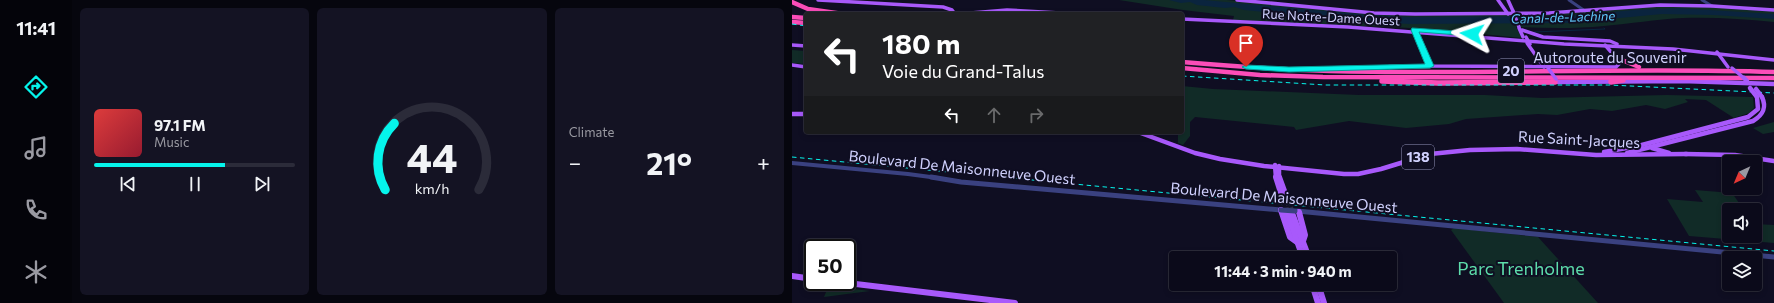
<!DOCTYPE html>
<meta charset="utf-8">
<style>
:root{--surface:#0b0a1a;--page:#141323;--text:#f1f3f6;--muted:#9a9aa2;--line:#2b2b39;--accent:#05f4eb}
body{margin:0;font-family:Commissioner,sans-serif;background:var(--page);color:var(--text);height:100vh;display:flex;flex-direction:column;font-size:15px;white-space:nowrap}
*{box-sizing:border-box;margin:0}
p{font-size:13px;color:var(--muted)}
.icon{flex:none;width:22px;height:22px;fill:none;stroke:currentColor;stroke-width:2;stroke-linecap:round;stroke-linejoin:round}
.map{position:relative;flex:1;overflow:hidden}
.side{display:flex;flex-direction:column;gap:8px;padding:8px;background:#06060e;width:720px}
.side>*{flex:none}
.top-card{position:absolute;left:12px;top:12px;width:380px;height:122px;border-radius:4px;box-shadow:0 2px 6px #0003,0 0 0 1px var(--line);background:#202124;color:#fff;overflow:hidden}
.needle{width:26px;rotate:224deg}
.buttons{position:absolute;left:930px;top:155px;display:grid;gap:8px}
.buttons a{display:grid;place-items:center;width:40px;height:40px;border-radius:4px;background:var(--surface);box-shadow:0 2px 6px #0003,0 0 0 1px var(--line);font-size:20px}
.speed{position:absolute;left:12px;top:239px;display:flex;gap:8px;font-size:20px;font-weight:700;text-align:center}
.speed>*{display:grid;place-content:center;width:52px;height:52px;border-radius:50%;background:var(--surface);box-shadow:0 2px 6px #0003,0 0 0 1px var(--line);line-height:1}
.speed .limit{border:2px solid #111;border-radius:6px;background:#fff;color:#111}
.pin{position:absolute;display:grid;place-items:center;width:34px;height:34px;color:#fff;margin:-41px -17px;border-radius:50% 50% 50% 0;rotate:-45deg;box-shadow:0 0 4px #0007}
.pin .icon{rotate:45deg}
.me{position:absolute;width:44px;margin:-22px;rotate:275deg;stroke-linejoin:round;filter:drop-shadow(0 0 3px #0008)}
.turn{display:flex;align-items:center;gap:14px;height:84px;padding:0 12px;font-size:18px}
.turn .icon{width:52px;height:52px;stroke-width:2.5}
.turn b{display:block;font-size:28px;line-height:34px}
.lanes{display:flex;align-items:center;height:38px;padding:0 12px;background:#0003;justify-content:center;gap:20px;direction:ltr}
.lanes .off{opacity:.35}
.big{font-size:30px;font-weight:700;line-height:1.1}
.side .widget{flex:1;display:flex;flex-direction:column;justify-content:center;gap:6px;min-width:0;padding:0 14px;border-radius:6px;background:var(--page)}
.side .dial{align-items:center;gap:0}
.dial svg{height:104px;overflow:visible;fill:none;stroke:var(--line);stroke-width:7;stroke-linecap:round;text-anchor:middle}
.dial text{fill:var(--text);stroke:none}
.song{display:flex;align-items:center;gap:12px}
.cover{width:48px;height:48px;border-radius:6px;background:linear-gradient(135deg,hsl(0 70% 55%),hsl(350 70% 35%))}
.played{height:4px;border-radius:2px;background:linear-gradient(90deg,var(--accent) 65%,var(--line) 65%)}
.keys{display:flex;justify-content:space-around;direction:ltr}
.heat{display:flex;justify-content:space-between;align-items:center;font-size:22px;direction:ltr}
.side .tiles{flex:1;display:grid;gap:8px;grid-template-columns:repeat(3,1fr)}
.trip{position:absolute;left:377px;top:251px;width:228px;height:40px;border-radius:4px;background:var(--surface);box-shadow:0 2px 6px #0003,0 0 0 1px var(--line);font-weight:700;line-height:40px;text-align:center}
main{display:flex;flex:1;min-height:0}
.tab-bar{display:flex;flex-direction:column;width:72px;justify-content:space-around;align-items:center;background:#04040a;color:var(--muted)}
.tab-bar .icon{width:28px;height:28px}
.tab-bar .on{color:var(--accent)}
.tab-bar b{font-size:18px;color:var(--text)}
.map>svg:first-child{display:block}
</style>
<main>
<nav class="tab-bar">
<b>11:41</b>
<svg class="icon on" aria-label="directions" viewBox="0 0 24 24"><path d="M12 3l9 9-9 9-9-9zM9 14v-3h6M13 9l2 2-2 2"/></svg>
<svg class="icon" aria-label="music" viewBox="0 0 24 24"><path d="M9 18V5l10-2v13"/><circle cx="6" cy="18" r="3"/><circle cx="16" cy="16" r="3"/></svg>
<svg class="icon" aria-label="phone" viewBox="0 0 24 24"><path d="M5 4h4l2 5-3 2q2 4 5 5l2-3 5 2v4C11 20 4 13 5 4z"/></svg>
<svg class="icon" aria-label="climate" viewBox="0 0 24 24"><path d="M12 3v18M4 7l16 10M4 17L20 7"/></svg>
</nav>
<section class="side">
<div class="tiles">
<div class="widget">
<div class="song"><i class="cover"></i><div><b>97.1 FM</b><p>Music</p></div></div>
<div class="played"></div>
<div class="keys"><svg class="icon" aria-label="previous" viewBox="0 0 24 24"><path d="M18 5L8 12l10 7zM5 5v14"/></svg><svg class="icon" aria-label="pause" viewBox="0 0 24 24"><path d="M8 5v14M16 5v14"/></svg><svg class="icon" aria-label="next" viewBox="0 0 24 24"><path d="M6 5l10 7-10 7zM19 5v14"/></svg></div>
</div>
<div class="widget dial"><svg viewBox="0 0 100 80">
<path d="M14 69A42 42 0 1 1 86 69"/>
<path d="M14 69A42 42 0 0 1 21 18" stroke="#05f4eb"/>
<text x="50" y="56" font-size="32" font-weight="700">44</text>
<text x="50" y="72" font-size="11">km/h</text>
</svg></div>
<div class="widget"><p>Climate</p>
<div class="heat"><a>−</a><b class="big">21°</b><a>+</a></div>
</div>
</div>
</section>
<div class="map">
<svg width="982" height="303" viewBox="0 0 982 303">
<rect width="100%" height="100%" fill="#0f0e22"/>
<g fill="#112b27">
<path d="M327,0H435L583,14H760L847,6H906L982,11V22C952,19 921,17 891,18C864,19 838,24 812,26C783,29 752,28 724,27L730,38L640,29L441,20L442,16L391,10Z"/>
<path d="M0,50L14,51V64L0,63Z"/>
<path d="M390,86L421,89L567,95H693L750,98L875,95L961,97L962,108L957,113L942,118L914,100L893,99L896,102L873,109L854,105L820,111L798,109L765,115L746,114L674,119L657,124L614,128L557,121L504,130L502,127L403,117L398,122V136L391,145L386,143V132H390Z"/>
<path d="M982,122V132L971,134L961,128Z"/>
<path d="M903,190L940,193L952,210H937V236H963V224L982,225V243L897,236L875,199L911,202Z"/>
<path d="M662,228L746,237L806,303H712L659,230Z"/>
<path d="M39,286L78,291L32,297L36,287Z"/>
</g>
<path fill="#0a243e" d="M377,0H412L577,15L616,17L775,16L842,10L885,8L982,14V19L922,15L870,14L775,23L619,24L577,22L452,10L443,7L433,8L405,5L398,2L389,3Z"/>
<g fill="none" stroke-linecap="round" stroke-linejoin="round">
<path stroke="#0a243e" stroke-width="1" d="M742,32L813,29L812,28"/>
<g stroke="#2c2b43" stroke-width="6" stroke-dasharray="6 3" stroke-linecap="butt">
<path d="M491,199L495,212"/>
<path d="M495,199L500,213"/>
</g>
<g stroke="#3a4180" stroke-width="3">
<path d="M777,0L793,11"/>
<path d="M910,0L920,6"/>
</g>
<path stroke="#3a4180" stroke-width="4" d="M0,163L116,174L146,178"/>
<g stroke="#3a4180" stroke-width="5">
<path d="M139,177L169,182L489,210"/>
<path d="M505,211L982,257"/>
</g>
<g stroke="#a859fb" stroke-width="3.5">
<path d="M26,0L151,7L160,10L163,14"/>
<path d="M445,0L582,13L623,14L757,13L868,5L920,6L982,10"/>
<path d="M706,0L716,14"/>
<path d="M716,0L721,11"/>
<path d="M166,14L215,10L286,14"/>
<path d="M390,19L556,27L772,44L881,49L982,60"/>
<path d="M727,28L731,37"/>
<path d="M730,30L751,37L818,41L825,44"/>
<path d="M623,31L638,66L824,67L827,64V61L813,45"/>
<path d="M735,43L752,67"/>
<path d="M0,45L14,46"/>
<path d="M925,52L936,67"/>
<path d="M0,65L14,67"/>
</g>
<g stroke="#a859fb" stroke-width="4.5">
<path d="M761,80L766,82L890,81L982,84"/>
<path d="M0,114H14"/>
<path d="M346,132L403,153L428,159L472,166L552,174H566L589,169L638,154L678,150L725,149L804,155L895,154"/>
<path d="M860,148L877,153"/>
<path d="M812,152L846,146L956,117L966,109L965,97"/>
<path d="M835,153L961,121C971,115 975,108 970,97"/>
<path d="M893,154L943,155L982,161"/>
<path d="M483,165L484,178"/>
<path d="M487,178V166"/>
</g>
<g stroke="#a859fb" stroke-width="6">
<path d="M484,177L491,199"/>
<path d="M487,177L495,199"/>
<path d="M489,210L498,237L505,242"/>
<path d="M495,212L511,258"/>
<path d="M507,212L513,235L511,241"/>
<path d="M500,213L517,258"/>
<path d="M0,276L21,279"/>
<path d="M47,282L223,303"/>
<path d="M520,284L526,303"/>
<path d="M526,284L532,303"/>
</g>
<g stroke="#fb4db9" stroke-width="4.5">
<path d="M0,2L16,9L51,14"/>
<path d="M0,17L14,18"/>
<path d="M0,22L14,23"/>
<path d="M825,58L847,67"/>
<path d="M390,62C439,66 488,70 538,71C686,75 834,67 982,72"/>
<path d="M597,67L638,66"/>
<path d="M390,68L468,75L531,77L982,78"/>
</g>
<g stroke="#fb4db9" stroke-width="5.5">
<path d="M590,81L646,83L763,82"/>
<path d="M819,82L831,80"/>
</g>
<g stroke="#05f4eb" stroke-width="1" stroke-dasharray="4.5 3.5" stroke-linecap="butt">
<path d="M0,24L14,26"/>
<path d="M390,76L533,85H818L982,93"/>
<path d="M0,157L982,251"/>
</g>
<path stroke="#3a4180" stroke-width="5" d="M489,210L503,211"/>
<g stroke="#a859fb" stroke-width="3.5">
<path d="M721,11L727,27"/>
<path d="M734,37L738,44"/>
<path d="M756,68L764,79"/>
<path d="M940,68L953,79"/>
</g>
<g stroke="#a859fb" stroke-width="4.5">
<path d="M952,78L955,81"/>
<path d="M958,88L965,97"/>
<path d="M964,89L970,97"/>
</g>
<path stroke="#fb4db9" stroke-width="4.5" d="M716,69L722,79"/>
</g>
<path fill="#05f4eb" stroke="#039f99" d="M620,28L680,32L683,34L680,36L627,32L642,66L638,68L497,72L454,69L450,67L454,65L497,67L633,64L619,30Z"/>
<g text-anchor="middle" stroke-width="4" stroke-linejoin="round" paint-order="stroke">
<g font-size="13" fill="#d0d1fe" stroke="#0f0e22">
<text transform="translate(539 17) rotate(3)" y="5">Rue Notre-Dame Ouest</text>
</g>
<g font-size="13" font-style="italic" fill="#60c9fc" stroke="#0f0e22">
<text transform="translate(771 17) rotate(-2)" y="5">Canal-de-Lachine</text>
</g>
<g fill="#0f0e22" stroke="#9696bc" stroke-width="1">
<rect x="706" y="59" width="26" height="24" rx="3"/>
<rect x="610" y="145" width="32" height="24" rx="3"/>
</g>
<g font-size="14" font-weight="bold" fill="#d0d1fe">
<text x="719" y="76">20</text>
<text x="626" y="162">138</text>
</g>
<g font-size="15" fill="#d0d1fe" stroke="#0f0e22">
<text x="818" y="63">Autoroute du Souvenir</text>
<text transform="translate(787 140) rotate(3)" y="5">Rue Saint-Jacques</text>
<text transform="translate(170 168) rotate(6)" y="5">Boulevard De Maisonneuve Ouest</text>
<text transform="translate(492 198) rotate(5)" y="5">Boulevard De Maisonneuve Ouest</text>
</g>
<g font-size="18" fill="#5ddcab" stroke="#0f0e22">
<text x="729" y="275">Parc Trenholme</text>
</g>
</g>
</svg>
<div class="buttons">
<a><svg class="needle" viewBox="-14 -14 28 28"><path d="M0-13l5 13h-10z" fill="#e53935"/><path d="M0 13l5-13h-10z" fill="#9a9aa2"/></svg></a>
<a><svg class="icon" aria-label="sound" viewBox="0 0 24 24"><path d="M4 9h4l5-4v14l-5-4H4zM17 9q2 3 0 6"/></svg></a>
<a><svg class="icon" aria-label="layers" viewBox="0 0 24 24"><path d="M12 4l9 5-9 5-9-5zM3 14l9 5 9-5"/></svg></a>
</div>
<div class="speed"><div class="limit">50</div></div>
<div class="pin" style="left:454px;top:67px;background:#d93025"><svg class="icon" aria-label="arrive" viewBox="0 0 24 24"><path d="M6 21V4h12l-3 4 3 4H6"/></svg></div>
<svg class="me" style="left:680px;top:34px" viewBox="-20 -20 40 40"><path d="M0-17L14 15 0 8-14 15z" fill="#05f4eb" stroke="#fff" stroke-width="4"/></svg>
<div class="trip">11:44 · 3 min · 940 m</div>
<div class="top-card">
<div class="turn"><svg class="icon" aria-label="left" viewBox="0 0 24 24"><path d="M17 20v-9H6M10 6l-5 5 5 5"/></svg><div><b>180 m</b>Voie du Grand-Talus</div></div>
<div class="lanes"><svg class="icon" aria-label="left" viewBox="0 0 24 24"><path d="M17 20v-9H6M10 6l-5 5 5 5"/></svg><svg class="icon off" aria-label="ahead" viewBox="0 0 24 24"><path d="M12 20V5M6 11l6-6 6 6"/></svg><svg class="icon off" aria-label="right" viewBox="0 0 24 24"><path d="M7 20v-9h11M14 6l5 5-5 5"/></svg></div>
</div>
</div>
</main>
